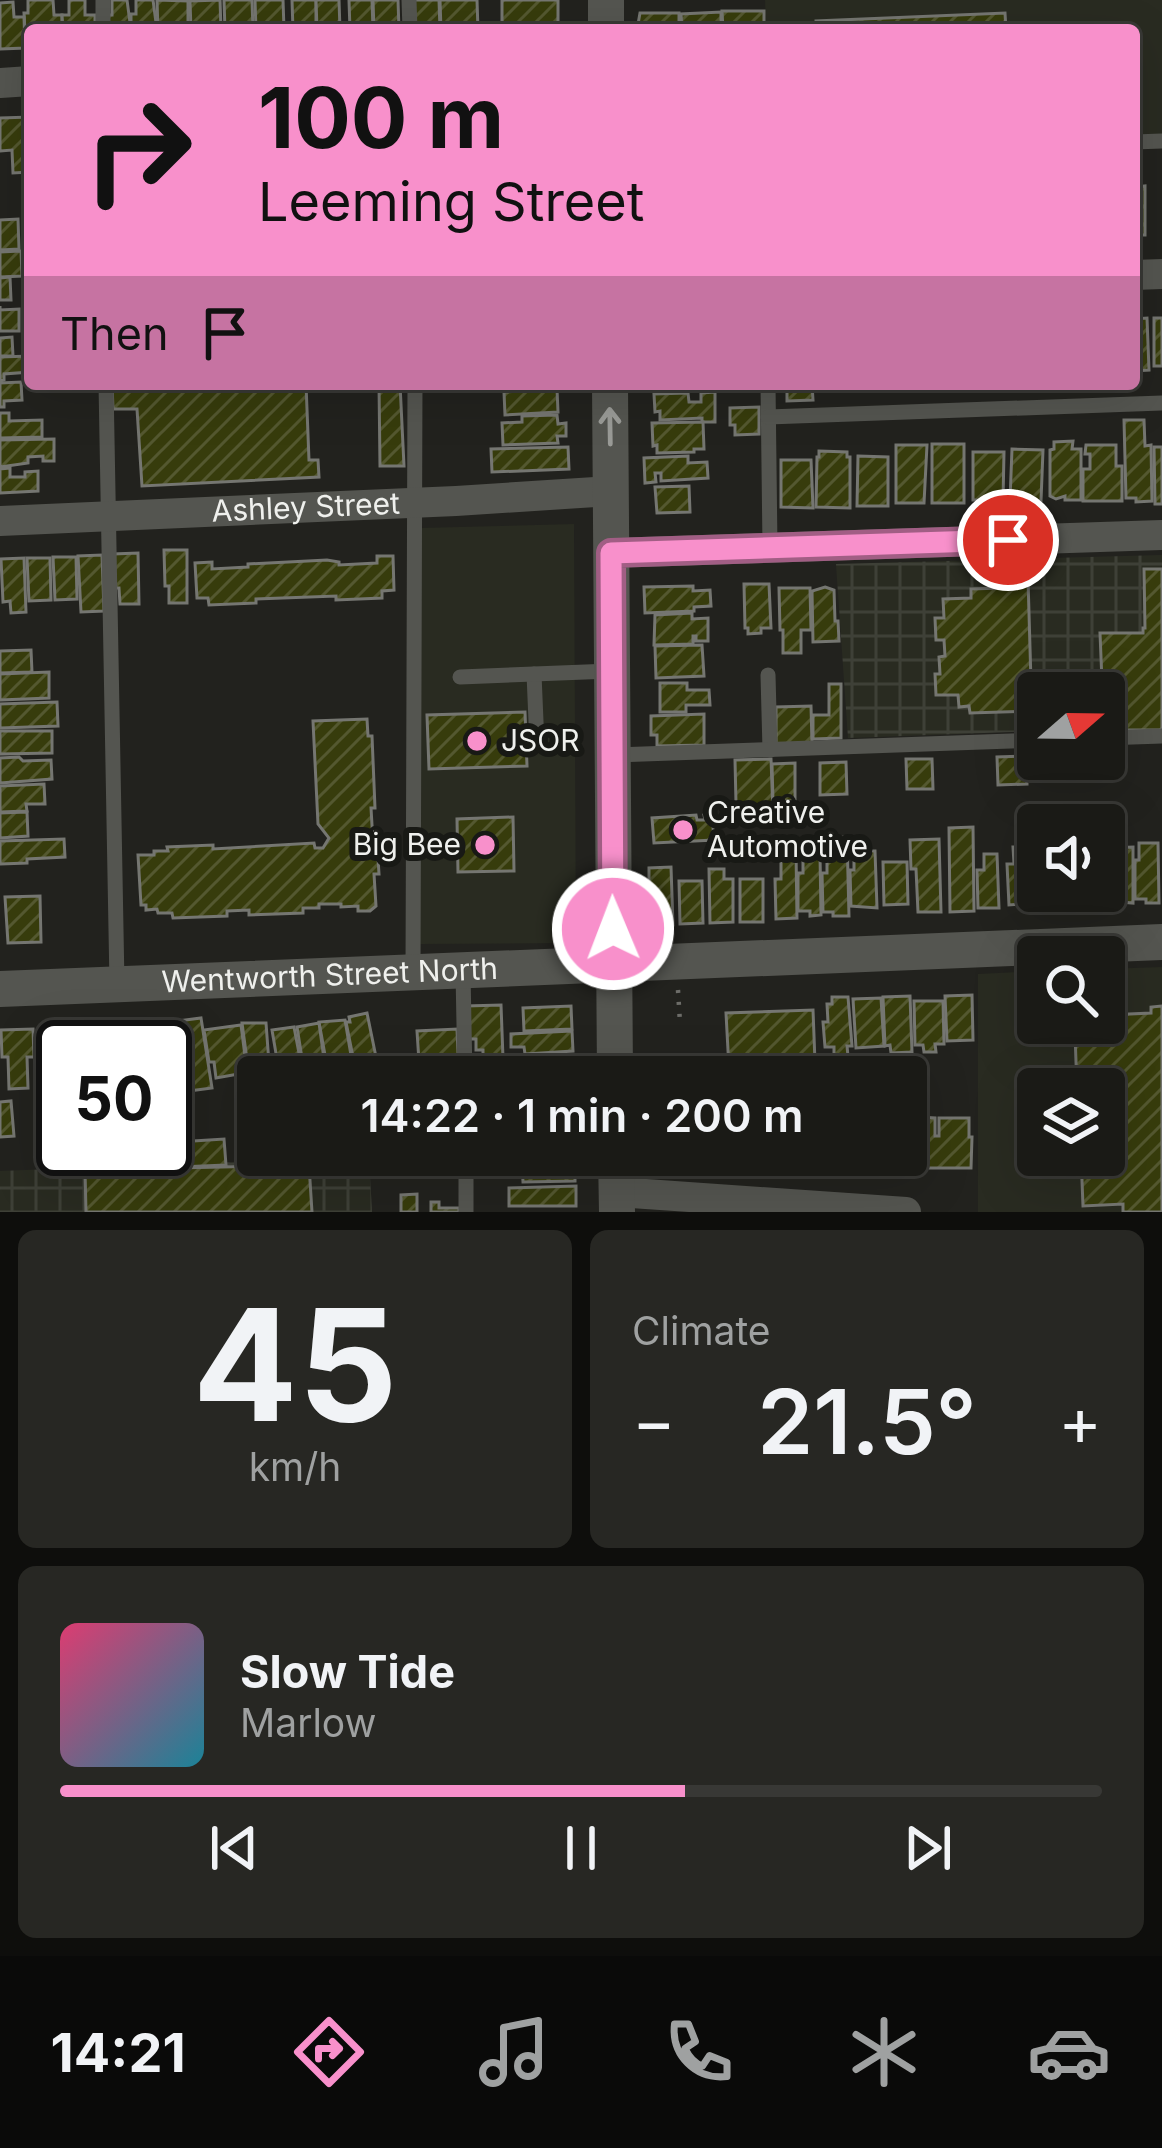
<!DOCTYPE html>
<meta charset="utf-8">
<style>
:root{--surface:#1a1a16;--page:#272723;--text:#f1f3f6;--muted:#9fa1a1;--line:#383835;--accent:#f890cb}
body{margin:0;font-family:Inter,sans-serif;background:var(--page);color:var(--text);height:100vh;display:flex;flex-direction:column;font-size:45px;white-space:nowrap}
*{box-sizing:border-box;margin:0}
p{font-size:39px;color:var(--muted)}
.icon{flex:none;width:66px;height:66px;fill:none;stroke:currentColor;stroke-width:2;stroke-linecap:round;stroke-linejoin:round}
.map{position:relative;height:1212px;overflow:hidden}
.side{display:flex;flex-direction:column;gap:18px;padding:18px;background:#0e0e0c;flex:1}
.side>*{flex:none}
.guide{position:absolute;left:24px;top:24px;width:1116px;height:366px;border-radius:12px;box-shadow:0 12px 48px #0002,0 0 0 3px var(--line);background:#f890cb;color:#111;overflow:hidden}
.needle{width:78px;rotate:70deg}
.buttons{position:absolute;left:1017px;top:672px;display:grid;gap:24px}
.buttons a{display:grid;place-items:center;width:108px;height:108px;border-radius:12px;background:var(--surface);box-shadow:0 12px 48px #0002,0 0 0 3px var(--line);font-size:60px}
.speed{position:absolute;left:36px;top:1020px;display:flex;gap:24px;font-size:60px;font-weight:700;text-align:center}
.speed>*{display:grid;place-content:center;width:156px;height:156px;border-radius:50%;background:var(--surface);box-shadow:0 12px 48px #0002,0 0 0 3px var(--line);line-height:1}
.speed .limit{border:6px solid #111;border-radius:18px;background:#fff;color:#111}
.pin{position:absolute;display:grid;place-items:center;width:102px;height:102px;color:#fff;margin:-51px;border:6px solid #fff;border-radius:50%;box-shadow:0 3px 12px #0007}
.me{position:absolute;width:132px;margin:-66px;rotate:359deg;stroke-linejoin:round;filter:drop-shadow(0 0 9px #0008)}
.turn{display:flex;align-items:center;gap:42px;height:252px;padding:0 36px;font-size:54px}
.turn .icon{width:156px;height:156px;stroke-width:2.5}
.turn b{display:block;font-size:84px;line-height:102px}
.then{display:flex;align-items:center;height:114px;padding:0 36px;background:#0003;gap:24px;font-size:45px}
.big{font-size:90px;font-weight:600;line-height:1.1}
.side .tile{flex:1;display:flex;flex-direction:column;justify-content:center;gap:18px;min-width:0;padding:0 42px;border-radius:18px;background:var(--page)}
.side .dial{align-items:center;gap:0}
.dial b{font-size:156px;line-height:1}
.song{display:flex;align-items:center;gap:36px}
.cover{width:144px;height:144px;border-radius:18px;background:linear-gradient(135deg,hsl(340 70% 55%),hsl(190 70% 35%))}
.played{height:12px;border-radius:6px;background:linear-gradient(90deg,var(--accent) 60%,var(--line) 60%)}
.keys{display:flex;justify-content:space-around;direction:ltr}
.heat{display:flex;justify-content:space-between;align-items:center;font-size:66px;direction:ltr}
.side .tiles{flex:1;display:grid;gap:18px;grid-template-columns:1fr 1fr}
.tile:last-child{grid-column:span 2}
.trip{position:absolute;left:237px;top:1056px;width:690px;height:120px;border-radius:12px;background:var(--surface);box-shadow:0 12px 48px #0002,0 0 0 3px var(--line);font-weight:600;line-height:120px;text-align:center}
.tab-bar{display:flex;height:192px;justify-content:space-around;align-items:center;background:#0a0a09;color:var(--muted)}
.tab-bar .icon{width:84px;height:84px}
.tab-bar .selected{color:var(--accent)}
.tab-bar b{font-size:54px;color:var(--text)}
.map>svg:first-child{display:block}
</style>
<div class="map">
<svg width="1162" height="1212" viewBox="0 0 1162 1212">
<defs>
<pattern id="industrial-grid" width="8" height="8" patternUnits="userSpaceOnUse" patternTransform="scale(3)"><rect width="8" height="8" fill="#292b21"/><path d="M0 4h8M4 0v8" fill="none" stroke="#3e4037"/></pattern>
<pattern id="building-hatch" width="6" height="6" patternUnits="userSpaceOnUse" patternTransform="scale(3)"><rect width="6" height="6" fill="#373c0c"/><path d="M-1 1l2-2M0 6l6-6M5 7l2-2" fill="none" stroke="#545830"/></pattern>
</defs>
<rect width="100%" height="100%" fill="#22221e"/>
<g fill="#292b21" fill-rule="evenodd">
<path d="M765,0H1162V136L1134,137V30H766Z"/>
<path d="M574,524L576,943L419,944V528Z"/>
<path d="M1162,967V1212H978V974L1038,971V1023H1104V969ZM1038,1089H1104V1155H1038Z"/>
</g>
<g fill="url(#industrial-grid)">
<path d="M1162,555V727L1104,693H1038V731L848,738L836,564Z"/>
<path d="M369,1157L372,1212H0V1171Z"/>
</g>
<g fill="url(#building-hatch)" stroke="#757671" stroke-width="3">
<path d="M28,0H53L54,15H62V30H30V49H26L24,13H28Z"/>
<path d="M69,0H85V15H95V30H63L62,15H69Z"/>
<path d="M112,0H127L131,30H107V15H112Z"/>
<path d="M136,0H153L157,30H131V14H136Z"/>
<path d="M157,0L188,1V30H158Z"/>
<path d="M220,0L221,30H191L190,1Z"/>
<path d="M224,0H252L253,30H225Z"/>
<path d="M255,0H283L284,29L256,30Z"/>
<path d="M292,0H316V29L293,30Z"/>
<path d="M316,0H339L340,30L317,29Z"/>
<path d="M349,0H372L373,30H350Z"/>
<path d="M373,0H398L399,30H374Z"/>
<path d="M412,0H439L440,30H413Z"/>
<path d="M440,0H477L478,30H441Z"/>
<rect x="502" y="0" width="56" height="28"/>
<path d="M13,2L14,17H24L25,48L0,49V3Z"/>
<path d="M722,11H764V30H723Z"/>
<path d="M721,12V30H682L681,14Z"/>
<path d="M640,13H679V30H637Z"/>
<path d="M1005,13L1006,30H801H816V21Z"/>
<path d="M30,117V172L13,173L12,150L0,151V118Z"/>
<path d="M1145,186V235H1134V187Z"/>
<path d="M18,219L19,249L0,250V220Z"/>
<path d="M21,251L22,276L0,277V252Z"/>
<path d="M10,277L11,300H0V278Z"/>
<path d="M0,306V310L19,309V331H0Z"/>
<path d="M1147,318L1149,370L1134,371V319Z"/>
<rect x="1154" y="318" width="8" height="48"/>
<path d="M12,337L13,356H0V338Z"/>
<path d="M30,356V372L4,374V380L0,381V357Z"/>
<path d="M21,382L22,400L4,401V407H0V383Z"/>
<path d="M112,384H306L309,460H318L319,477L142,486L137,409H113Z"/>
<path d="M379,384H400L404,466H380Z"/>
<path d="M481,384H561V388L481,391Z"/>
<rect x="659" y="384" width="58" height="3"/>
<path d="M787,384H812L813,400L787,401Z"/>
<path d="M557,389L558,412L505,415L504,392Z"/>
<path d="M715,392V422H702V418L660,420V411L655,412L654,394L688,393L689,402H701V393Z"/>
<path d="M759,407V434L735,435V425H730V408Z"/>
<path d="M0,413H9V421L42,420V437L0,438Z"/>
<path d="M557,415L558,424L566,423V436H557L558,443L503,445L502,423L522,422V416Z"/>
<path d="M1124,420H1144L1145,446L1151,445L1152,501L1136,502V498H1126Z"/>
<path d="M703,422L704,449H694V452L657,453V445L653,446L652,423Z"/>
<path d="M54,439V461H43V456L28,457V463L0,467V440Z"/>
<path d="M1073,441L1072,449H1081V500H1065V496L1056,499L1050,496V450L1054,449V442Z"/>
<rect x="932" y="444" width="32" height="59"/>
<path d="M896,445H927L924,503H896Z"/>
<path d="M1086,445H1116V466H1122V501H1083V469H1090V454H1085Z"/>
<path d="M568,447L569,469L492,472L491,449Z"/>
<path d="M1154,447H1162V504H1155Z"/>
<path d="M1012,449L1043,450L1041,501L1010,500Z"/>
<path d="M819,451L847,452V457H850V508L816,507L817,457H819Z"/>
<path d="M973,452H1004L1003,500H973Z"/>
<path d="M688,456V463L707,462L708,478L661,481V473H655L656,482L645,483L644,458Z"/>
<path d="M858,456L888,457V506H857Z"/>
<path d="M781,460H811L813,508L781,507Z"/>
<path d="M10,468V477H25V472L38,471V491L0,493V469Z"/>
<path d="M689,486L690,512L657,513L655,487Z"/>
<path d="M164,550H187V603H169V586H165Z"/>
<path d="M138,553L139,604H120L119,588H113V554Z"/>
<path d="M102,555L104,611L81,612L78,556Z"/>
<path d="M377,556H393L394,590L382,591V598L336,600V596L256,599V603L209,605L208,598H197L195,563L212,562V569L248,567V564L327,560L339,562V565L377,563Z"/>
<path d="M53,557H76L77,599L55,600Z"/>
<path d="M24,558L26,612L11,613L10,601L3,602L1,559Z"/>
<path d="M27,558H50L51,600L29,601Z"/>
<path d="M1144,569H1162V730H1104L1100,633H1143V628H1145Z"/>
<path d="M1028,579L1031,682H1041L1042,693H1038V711L970,713L969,706L959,707L958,695H936L935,674H940L939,657L945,656L944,640H936L935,618H944L943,599L971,598V589L1001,588V580Z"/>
<path d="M744,584H769L771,628H761V633L748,634V628H745Z"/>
<path d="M693,586V591L710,590L711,606L694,607V611L645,613L644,587Z"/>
<path d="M825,587L834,590L835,621H838L839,641L813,642L812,591Z"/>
<path d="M779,588H810L811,630H801V653H783V630H780Z"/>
<path d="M692,613V619L708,618V641H696V636H693V644L654,645L655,615Z"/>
<path d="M702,645L704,676L656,678L655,646Z"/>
<path d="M31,650L32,672L0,673V651Z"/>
<path d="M49,672V698L0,700V674Z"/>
<path d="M660,683H687V690H709L710,705H686V712H660Z"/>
<path d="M829,684H841V738L813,739V715H829Z"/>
<path d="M57,702L58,726L0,728V704Z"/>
<path d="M811,706L812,744H776V707Z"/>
<path d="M525,712L527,766L429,769L427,715Z"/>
<path d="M704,714V745L657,746V735H651V716Z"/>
<path d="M367,719L368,736H372L375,808H371L373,842H377L379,874H374L376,906L370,911H358V906L341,907V904H319V908H303V913L249,915V910L227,911V916L173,918L172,913H158L157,909L146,910V905H141L138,855H154V851H168L167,847L213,845V849L314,843L315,848H323L329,838L318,824L313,721Z"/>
<path d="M0,731H52V753L0,754Z"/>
<path d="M1026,756L1027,784L998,785L997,757Z"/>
<path d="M19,757L23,761L51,760L52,779L0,783V758Z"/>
<path d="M771,759L773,813L740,814V803H736L735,760Z"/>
<path d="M906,759H932L933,789H907Z"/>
<path d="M846,762L847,794L820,795V763Z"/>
<path d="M795,763V801H773L772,764Z"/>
<path d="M44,784L45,804H26L27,811L0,812V786Z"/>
<path d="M27,812L28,836L0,838V813Z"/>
<path d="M712,814L714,840L654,843L652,818L696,815L697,820H705L704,815Z"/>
<path d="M513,817L514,871L458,872L457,819Z"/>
<path d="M973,827L974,911L950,912L949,828Z"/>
<path d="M847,837L849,916H833V912H823L822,873H827V851H820L819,838Z"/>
<path d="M64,839L65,857L27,859V863L0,864V841Z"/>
<path d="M939,839L941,912H918L916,869H911L910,840Z"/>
<path d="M1139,843H1158L1159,903H1146V899H1135V860H1139Z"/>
<path d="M1013,847H1028V863H1035L1036,898L1020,899L1021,904L1009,905L1007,864H1014Z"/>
<path d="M1133,847V903L1109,901L1108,848Z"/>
<path d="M854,851H875L877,908L851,906L850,870H854Z"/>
<path d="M781,852H796L797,918L776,919L775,879H781Z"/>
<path d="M984,854H997L999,908H978L977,870H984Z"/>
<path d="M820,855L821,915L810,916V911H798V873H803V856Z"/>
<path d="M883,862H907L908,904L884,905Z"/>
<path d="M671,867L673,925L647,926L646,882H649V868Z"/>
<path d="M709,869H724V879H733V922L710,923Z"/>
<rect x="740" y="879" width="23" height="43"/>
<path d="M679,881H702L703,923L680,924Z"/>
<path d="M1048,891H1073L1071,906H1061V901L1050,902Z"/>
<path d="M1076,891H1103V904H1092V899H1076Z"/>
<path d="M40,896L41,942L8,943L5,897Z"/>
<path d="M972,995L973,1040L947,1041L945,996Z"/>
<path d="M910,996L912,1052L891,1053L890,1045L885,1046L883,997Z"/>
<path d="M832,997H848L852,1046H847L848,1056H834V1047H825L823,1022H828L827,1004H832Z"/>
<path d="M881,998L884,1046L856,1048L853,999Z"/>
<path d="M914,1001H943L944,1044H935L936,1052H924L923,1045H915Z"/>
<path d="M501,1005L503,1058L483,1059V1050H476V1039H467L466,1006Z"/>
<path d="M571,1006L572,1029L524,1031L523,1008Z"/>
<path d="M1162,1006V1212H1123V1204L1083,1206L1081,1155H1104V1089H1077L1075,1034L1108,1033V1015L1151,1013V1007Z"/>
<path d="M813,1010L815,1062L823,1061L824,1077H725L724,1070L729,1069L726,1013Z"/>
<path d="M367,1013L377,1062L370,1064L371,1069L376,1068L377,1076L357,1077L346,1022H350L349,1017Z"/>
<path d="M201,1018L212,1088L181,1092L170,1022Z"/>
<path d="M345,1020L354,1073H349L350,1077H329L319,1022Z"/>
<path d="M242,1023H266L270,1077H258V1094H253L250,1060H247Z"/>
<path d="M319,1023L325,1066L320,1067L321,1077H305L297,1027Z"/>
<path d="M241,1025L245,1056L242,1057L244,1073L216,1078L214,1062H209L204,1030Z"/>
<path d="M156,1026L160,1047H130L127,1032Z"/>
<path d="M294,1027L302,1069L295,1070L296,1077H280L272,1030Z"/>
<path d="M33,1029L34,1057H27L28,1088L9,1089L8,1057H2L1,1030Z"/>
<path d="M457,1029L459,1077H420L417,1031Z"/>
<path d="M572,1031L573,1051L525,1054L524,1047H511V1034Z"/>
<path d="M122,1034L125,1047H83L82,1041Z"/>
<path d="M574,1055L575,1077H510V1066L523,1065V1057Z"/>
<path d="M11,1101L14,1136L0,1137V1102Z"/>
<path d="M906,1108H917V1117L935,1118V1136H939V1118H969V1137H972L971,1168H900V1155H906Z"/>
<path d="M224,1139L226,1165L179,1167L178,1142Z"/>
<path d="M745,1155H804L805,1166L746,1168Z"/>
<rect x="830" y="1155" width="21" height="14"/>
<rect x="853" y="1155" width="22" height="9"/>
<path d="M877,1155H898V1171H886V1165H877Z"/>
<path d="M575,1160V1181L523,1182L522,1161Z"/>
<path d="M309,1165L312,1212H86L85,1170Z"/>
<path d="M576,1186V1206H509V1188Z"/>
<path d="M417,1194V1212H401V1195Z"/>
<path d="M431,1202H439V1208H459V1212H431Z"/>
</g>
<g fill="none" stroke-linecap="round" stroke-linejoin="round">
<path stroke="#6d6d69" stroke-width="4.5" stroke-dasharray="3 9" stroke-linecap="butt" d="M678,990L680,1023"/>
<g stroke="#545550" stroke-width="15">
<path d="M103,0V30"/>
<path d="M409,0L410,30"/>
<path d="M1134,142L1162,141"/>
<path d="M106,384L117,984"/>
<path d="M768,384L770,548"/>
<path d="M768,417L1162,403"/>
<path d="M534,674L537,745"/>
<path d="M768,675L770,750"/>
<path d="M460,677L611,671"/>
<path d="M1104,738L1162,736"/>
<path d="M615,755L1038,740"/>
<path d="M413,971L415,384"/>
<path d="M463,972L465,1077"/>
<path d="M466,1155V1212"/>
<path d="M266,1156L296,1155"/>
</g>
<g stroke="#545550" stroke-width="30">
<path d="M0,83L30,81"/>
<path d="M1134,275L1162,274"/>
<path id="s1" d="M0,521L456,501L611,491"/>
<path d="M611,553L1162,535"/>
<path d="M617,1192L906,1212"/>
</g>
<g stroke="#545550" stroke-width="36">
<path d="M606,0V30"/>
<path d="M610,384L615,1077"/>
<path id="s2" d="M0,989L1162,942"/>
<path d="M616,1155L617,1212"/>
</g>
</g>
<defs><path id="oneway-shaft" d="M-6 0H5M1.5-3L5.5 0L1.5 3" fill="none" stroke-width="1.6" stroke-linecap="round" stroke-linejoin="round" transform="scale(3)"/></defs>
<use stroke="#9a9b97" href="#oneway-shaft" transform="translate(610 426) rotate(-91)"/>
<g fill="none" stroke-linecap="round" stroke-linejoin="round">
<defs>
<path id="route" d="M613,929L611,553L1008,540"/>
</defs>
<use href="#route" stroke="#a15e84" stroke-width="30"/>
<use href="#route" stroke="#f890cb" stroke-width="21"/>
</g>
<g fill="#f890cb" stroke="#181915" stroke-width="4.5">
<circle cx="477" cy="741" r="12"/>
<circle cx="683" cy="830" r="12"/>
<circle cx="485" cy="845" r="12"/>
</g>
<g text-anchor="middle" stroke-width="12" stroke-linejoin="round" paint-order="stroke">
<g font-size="30" fill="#eff0ed" stroke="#181915">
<text dy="10" stroke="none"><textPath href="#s1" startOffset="306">Ashley Street</textPath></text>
<text dy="10" stroke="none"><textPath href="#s2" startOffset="330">Wentworth Street North</textPath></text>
</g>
<g font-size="30" fill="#eff0ed" stroke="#181915" text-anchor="start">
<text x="501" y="751">JSOR</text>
<text x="707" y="823">Creative<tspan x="707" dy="34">Automotive</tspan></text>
<text x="461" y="855" text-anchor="end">Big Bee</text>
</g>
</g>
</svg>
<div class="buttons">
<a><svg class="needle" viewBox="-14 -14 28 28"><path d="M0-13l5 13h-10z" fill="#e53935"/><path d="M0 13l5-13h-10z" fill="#9fa1a1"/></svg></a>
<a><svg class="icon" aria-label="sound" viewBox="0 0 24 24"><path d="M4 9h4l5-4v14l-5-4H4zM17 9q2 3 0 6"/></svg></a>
<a><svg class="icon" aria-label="search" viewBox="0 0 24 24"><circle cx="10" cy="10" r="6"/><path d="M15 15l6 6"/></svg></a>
<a><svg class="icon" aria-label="layers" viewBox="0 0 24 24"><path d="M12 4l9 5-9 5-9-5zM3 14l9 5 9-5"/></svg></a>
</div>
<div class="speed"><div class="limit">50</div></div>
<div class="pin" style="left:1008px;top:540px;background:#d93025"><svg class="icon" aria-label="arrive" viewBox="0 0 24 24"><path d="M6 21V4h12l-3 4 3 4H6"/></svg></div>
<svg class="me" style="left:613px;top:929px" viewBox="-20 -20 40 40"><circle r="17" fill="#f890cb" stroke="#fff" stroke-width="3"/><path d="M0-11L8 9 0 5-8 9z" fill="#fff"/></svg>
<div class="trip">14:22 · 1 min · 200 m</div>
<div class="guide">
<div class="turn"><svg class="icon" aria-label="right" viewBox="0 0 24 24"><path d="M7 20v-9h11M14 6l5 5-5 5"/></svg><div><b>100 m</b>Leeming Street</div></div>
<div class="then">Then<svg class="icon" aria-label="arrive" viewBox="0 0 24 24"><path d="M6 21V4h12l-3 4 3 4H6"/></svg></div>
</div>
</div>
<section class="side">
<div class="tiles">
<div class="tile dial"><b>45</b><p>km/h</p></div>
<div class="tile"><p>Climate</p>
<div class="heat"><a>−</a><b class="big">21.5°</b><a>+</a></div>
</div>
<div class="tile">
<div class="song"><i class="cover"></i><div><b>Slow Tide</b><p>Marlow</p></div></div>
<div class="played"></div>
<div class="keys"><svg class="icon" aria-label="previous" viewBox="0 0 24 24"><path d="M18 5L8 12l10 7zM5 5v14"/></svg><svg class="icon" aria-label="pause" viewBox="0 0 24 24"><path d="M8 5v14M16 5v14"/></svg><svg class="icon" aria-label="next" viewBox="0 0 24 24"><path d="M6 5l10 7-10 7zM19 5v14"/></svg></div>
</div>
</div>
</section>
<nav class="tab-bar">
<b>14:21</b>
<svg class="icon selected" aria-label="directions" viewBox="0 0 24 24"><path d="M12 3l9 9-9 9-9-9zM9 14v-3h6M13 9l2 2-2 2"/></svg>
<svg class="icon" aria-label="music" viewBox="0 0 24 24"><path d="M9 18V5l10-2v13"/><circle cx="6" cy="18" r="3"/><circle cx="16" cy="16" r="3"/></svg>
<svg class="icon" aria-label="phone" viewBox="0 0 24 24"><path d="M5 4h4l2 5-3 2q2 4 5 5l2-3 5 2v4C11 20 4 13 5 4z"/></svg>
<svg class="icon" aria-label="climate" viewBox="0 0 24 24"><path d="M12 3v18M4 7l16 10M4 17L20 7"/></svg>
<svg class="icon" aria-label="car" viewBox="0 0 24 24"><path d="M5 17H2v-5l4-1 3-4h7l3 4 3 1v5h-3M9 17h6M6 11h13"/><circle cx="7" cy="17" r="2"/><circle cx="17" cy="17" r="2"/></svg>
</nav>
